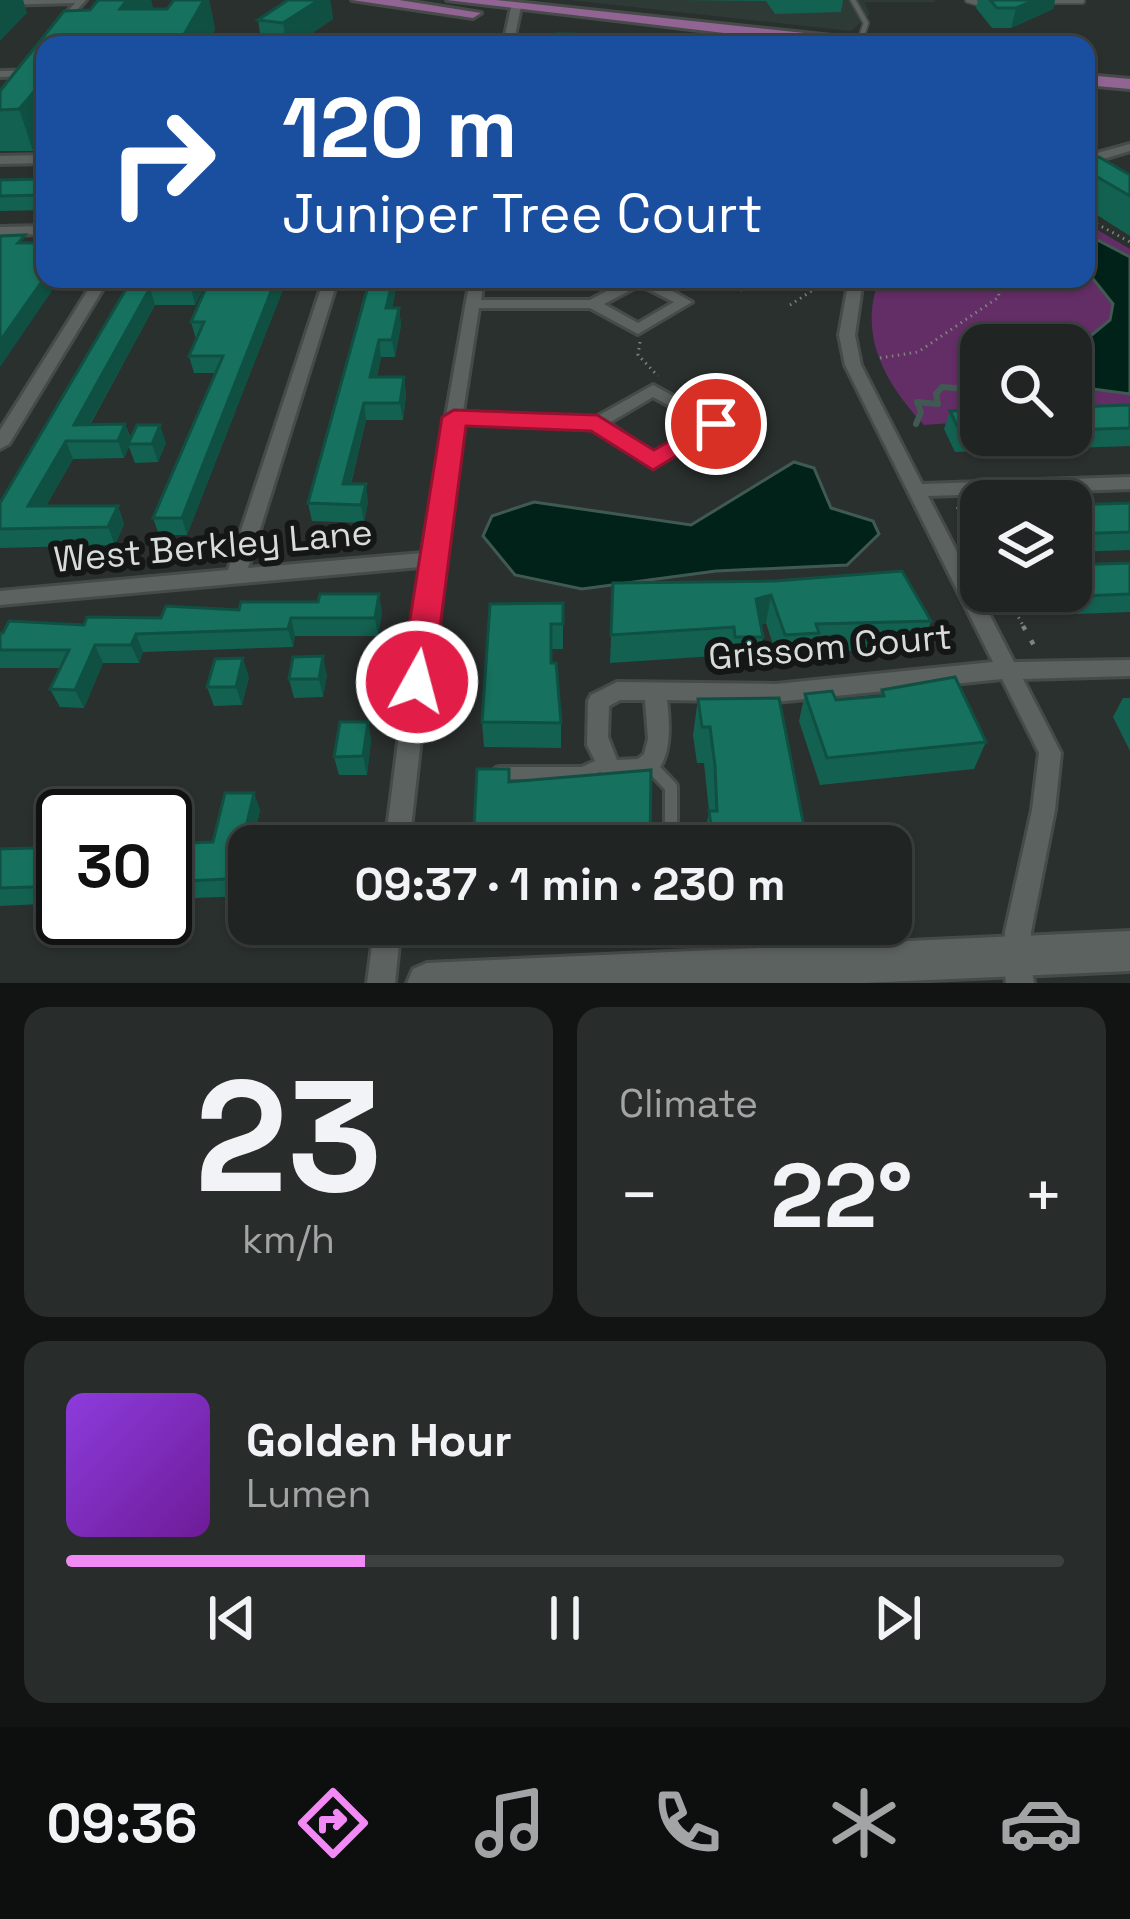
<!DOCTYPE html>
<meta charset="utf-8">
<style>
:root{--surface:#202422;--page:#282c2a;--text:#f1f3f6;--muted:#a2a4a5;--line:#3d4140;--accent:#f18af4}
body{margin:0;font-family:"Space Grotesk",sans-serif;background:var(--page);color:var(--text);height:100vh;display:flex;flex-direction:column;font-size:45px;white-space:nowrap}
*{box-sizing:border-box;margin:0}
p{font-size:39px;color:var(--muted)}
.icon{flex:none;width:66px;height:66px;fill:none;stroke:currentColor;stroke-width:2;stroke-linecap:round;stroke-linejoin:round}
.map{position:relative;height:983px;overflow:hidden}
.sheet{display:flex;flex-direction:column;gap:24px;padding:24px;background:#121413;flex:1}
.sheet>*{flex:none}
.top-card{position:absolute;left:36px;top:36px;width:1059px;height:252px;border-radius:24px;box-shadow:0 3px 9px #0004,0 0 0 3px var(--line);background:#1a4fa0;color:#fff;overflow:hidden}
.fabs{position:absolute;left:960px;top:324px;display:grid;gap:24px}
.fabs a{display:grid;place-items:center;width:132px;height:132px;border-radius:24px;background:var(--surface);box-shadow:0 3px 9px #0004,0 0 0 3px var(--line);font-size:60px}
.speed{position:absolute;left:36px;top:789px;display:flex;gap:24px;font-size:60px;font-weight:700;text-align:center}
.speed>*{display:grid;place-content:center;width:156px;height:156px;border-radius:50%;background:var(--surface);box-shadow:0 3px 9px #0004,0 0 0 3px var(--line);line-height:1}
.speed .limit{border:6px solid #111;border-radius:18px;background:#fff;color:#111}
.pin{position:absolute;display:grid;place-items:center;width:102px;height:102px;color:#fff;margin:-51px;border:6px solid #fff;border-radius:50%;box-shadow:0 3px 12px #0007}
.me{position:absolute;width:132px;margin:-66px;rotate:7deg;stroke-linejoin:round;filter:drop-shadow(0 0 9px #0008)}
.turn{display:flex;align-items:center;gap:42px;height:252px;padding:0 48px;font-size:54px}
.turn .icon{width:156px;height:156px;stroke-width:2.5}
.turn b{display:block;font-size:84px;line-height:102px}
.big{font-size:90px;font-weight:700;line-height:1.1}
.sheet .widget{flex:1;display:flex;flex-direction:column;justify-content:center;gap:18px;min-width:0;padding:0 42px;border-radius:24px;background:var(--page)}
.sheet .dial{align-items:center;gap:0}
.dial b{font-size:156px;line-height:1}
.song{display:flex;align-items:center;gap:36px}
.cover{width:144px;height:144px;border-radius:18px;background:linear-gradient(135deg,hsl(270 70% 55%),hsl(280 70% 35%))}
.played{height:12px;border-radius:6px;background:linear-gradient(90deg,var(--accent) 30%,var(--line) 30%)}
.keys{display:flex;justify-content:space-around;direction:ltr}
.heat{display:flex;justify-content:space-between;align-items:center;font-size:66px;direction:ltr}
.sheet .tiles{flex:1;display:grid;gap:24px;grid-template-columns:1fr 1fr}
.widget:last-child{grid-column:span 2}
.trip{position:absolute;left:228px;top:825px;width:684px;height:120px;border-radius:24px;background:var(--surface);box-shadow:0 3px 9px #0004,0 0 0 3px var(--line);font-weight:700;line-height:120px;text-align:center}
.dock{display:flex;height:192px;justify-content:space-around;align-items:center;background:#0d0e0e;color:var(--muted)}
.dock .icon{width:84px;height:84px}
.dock .active{color:var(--accent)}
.dock b{font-size:54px;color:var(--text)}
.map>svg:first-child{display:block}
</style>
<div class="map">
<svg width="1130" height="983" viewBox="0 0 1130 983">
<rect width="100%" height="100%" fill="#2a302e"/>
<path fill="#2d3a35" d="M569,0H934L936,2H864L870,14L851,31Z"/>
<path fill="#632d65" d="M1086,223L1130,249V412L1071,416V345H981V421L924,425C885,383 858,336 879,279H1086Z"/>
<g fill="#002219" stroke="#405a53" stroke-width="3">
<path d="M1086,234L1130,257V394L1071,386V352L1110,320L1113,304L1086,270Z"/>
<path d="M794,462L814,468L831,508L873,521L879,534L847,565L716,571L582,589L515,575L483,536L492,516L534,502L691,525Z"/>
</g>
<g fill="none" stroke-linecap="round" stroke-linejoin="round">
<path stroke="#405a53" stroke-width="6" d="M916,424L921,412L917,402L938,404L936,394L942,387L981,390"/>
<defs>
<g id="lane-far1">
<path d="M853,0L866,23L859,44"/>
<path d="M968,0L988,6"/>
<path d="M1046,1H1082"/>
</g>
<g id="lane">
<path d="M651,766L671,787V846"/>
<path d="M499,773H583L605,763"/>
</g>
<g id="street">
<path d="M0,0H86L58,31L53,28L75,3L0,5Z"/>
<path d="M516,4L521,7L513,45H503L511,7Z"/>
<path d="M45,70V76L0,77V71Z"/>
<path d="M1130,144V151L1086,164V156Z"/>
<path d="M45,155V163L0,164V156Z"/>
<path d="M45,226V234L0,235V227Z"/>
<path d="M95,279H109L9,444L0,449V430Z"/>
<path d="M324,279H338L248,568L422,553L470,279H484L481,300H590L629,279H651L692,302L638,334L590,308H479L463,412L594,418L653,385L724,424L653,468L593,428L462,422L441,559L409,846H385L420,567L0,605V591L228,570ZM640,285L674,302L638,323L604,304ZM653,397L704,424L653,454L609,423Z"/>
<path d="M849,279H863L855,335L861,365L922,484L1130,477V489L928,496L1014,662L1130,660V676L1023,679L1061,753L1055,810L1031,932L1030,959L1034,983H1006L1003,959L1005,932L1032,810L1039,753L1002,679L776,702L667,700C673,749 668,797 603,777L587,745L588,701L591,695L617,682L776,684L993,662L845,365L839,335ZM620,700H645L648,739L644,754L638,759L617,760L608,737L609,706Z"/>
<path d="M375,924H401L395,983H367Z"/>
</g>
<path id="secondary" d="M1130,931V971L863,983H407L413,969L427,963Z"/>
<g id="primary">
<path d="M352,0H399L481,13L473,18Z"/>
<path d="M447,0H496L870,40L878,45H825Z"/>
<path d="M1086,75L1130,79V89L1086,85Z"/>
</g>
</defs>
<use href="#lane-far1" stroke="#464b49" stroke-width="8"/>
<use href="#lane" stroke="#464b49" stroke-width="18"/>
<use href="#street" stroke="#464b49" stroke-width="6"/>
<use href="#secondary" stroke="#464b49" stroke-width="6"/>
<use href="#primary" stroke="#464b49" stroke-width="6"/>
<g stroke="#7e8381" stroke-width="3" stroke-dasharray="1.5 4.5" stroke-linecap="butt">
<path d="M1086,218L1130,242"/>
<path d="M790,305L830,279"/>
<path d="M640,342L638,355L658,376"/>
<path d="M880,358L918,352L999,297L997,279"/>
<path d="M957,507L981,550"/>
<path d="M1004,591L1025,629"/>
</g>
<path stroke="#7e8381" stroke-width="4.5" stroke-dasharray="4.5 12" stroke-linecap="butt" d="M1023,626L1036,649"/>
<use href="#lane-far1" stroke="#5c6260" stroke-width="4.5"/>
<use href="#lane" stroke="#5c6260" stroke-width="12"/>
<use href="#street" fill="#5c6260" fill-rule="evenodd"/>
<use href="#secondary" fill="#5c6260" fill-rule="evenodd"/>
<use href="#primary" fill="#916494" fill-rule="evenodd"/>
</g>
<g fill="#136251">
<path d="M98,0H151L153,9H167L174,0H209L215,29L207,45H45V135L33,151H0V91L64,11L90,10Z"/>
<path d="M288,0H330L333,19L294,45H262L258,20Z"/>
<path d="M677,0H843L841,12L775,14L766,1Z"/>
<path d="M978,0H1055L1053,9L1011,28H992L976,8Z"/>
<path d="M1086,160L1130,175V236L1086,208Z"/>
<path d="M45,179V210L0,211V180Z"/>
<path d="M132,279H208L195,305H155L90,425L125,424L131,439L166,443L158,462L135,463L129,447L124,458L73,459L46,506H118L124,524L115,545L0,548V503Z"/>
<path d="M210,279H287L187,535H159L153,518L216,373H194L189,356L196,339L191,322Z"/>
<path d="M398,279L392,308H399L401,325L395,357H381L377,377H404L406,395L403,420H366L351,484L368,502L364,523L312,521L308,503Z"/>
<path d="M732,279H763L741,292L733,287Z"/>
<path d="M1130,405V446L955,452L944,429L950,411L981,410V435H1071V407Z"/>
<path d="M1130,503V550L1071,552V505Z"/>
<path d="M1130,563V612L1051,615L1040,591H1071Z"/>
<path d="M775,581L931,621L922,649L814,652L812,661L779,663L766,623L761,625L763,637L758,665H731L729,655L610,663L613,583Z"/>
<path d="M563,603V649H551V663L561,723V748L484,747L482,722Z"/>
<path d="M239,610L382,612L378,636H295L293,647L143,652L139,663H103L84,708L60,707L50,689L61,668H0V633Z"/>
<path d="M327,675L323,697L294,698L289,679Z"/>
<path d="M249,677L242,705L214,706L207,687Z"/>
<path d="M882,690L986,742L974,769L820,785L799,721L805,694L836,700L880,696Z"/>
<path d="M1123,698H1130V751L1113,717Z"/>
<path d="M698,699L806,837L804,846H703L709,811L704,763H697L693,735Z"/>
<path d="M368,722L371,740L367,775H339L334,757Z"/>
<path d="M254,793L260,810L254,836L249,846V896L165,899V844L213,842Z"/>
<path d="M63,847V903L0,906V849Z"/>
</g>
<g fill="#0f5042">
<path d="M0,0H23L27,13L0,41Z"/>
<path d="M127,0H151L154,11L120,9Z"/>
<path d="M204,0H209L215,29L207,45H178Z"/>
<path d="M319,0H330L333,19L294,45H287L283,23Z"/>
<path d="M1035,0H1055L1053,9L1011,28L1016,8Z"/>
<path d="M45,79V135L33,151L19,109Z"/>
<path d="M1094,175L1086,197V176Z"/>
<path d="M45,277V279H60L0,367V341Z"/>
<path d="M196,279H208L195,305L191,288Z"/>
<path d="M276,279H287L187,535L182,518Z"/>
<path d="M393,279H398L388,325L386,308Z"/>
<path d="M742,279H763L741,292Z"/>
<path d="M150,288L155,305L80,442L74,425Z"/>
<path d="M399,308L401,325L395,357L392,340Z"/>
<path d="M379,340L381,357L373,394L370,377Z"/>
<path d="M404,377L406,395L403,420L400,403Z"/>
<path d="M364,403L366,420L346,502L343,484Z"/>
<path d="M125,424L131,442L124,458L118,441Z"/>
<path d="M160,425L166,443L158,462L152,444Z"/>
<path d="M66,441L73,459L36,523L28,506Z"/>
<path d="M366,484L368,502L364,523L361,505Z"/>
<path d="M118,506L124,524L115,545L108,527Z"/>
<path d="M379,594L382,612L378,636L375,618Z"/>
<path d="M771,595L766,623L751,627L756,599Z"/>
<path d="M291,618L295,636L293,647L288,629Z"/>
<path d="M136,634L143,652L139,663L131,645Z"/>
<path d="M95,645L103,663L84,708L75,690Z"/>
<path d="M323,656L327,675L323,697L319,679Z"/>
<path d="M243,658L249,677L242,705L236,687Z"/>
<path d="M368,722L371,740L367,775L363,756Z"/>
<path d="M254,793L260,810L252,846L244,836Z"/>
</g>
<g fill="#16725e" stroke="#0f5042" stroke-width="3">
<path d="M98,0H127L120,9H167L174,0H204L178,45H45V79L19,109L0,110V91L64,11L90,10Z"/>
<path d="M288,0H319L283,23L258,20Z"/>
<path d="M990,0H1035L1016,8H997Z"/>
<path d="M556,34H573V45H555Z"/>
<path d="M1099,157L1130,175V196L1094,175L1086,176V160Z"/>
<path d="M45,179V195L0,196V180Z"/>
<path d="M25,235L18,243H45V277L0,341V236Z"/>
<path d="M132,279H196L191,288H150L74,425L125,424L118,441H66L28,506H118L108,527L0,529V503Z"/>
<path d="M210,279H276L182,518H153L223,356H189L204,322H191Z"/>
<path d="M370,279H393L386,308H399L392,340H379L370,377H404L400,403H364L343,484H366L361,505L308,503Z"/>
<path d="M1130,405V428L1071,430V407Z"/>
<path d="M981,410V433L961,434L950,411Z"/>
<path d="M137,425H160L152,444H128Z"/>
<path d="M1130,503V532L1071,534V505Z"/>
<path d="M1130,563V594L1060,597L1057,591H1071V565Z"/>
<path d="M902,571L931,621L816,624L819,633L785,635L771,595L756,599L763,637H735L734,627L611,635L613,583L775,581Z"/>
<path d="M320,594H379L375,618H291L288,629L136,634L131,645H95L75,690L50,689L69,650H0V633H3L9,621L84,625L87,617L161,618L166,606L239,610L241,602H318Z"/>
<path d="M563,603V624H551V663H556L561,723L482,722L490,604Z"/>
<path d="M323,656L319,679H289L293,657Z"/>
<path d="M243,658L236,687H207L215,659Z"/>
<path d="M955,677L986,742L827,758L805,694L832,691L836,700L884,696L882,690Z"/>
<path d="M779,698L806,837L713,839L709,811H717L715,766L710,727H702L698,699Z"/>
<path d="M340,722H368L363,756L334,757Z"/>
<path d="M477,769H509V782L651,770L650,845L473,846Z"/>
<path d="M225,793H254L244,836H330L328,846H249V878L165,882V844L213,842Z"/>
<path d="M63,847V886L0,888V849Z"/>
</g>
<path fill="#e11d48" stroke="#92132f" stroke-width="3" d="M454,410L597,415L654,450L707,419H725L729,424L653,470L591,431L466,426L433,682L428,691H405L400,682L442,417Z"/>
<g text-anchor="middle" stroke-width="12" stroke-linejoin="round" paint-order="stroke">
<g font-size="36" fill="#d7dbda" stroke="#151716">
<text transform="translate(213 545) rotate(-5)" y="13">West Berkley Lane</text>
<text transform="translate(830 646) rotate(-5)" y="13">Grissom Court</text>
</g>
</g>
</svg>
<div class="fabs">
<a><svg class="icon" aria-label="search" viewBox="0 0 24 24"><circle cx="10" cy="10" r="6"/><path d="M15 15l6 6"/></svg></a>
<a><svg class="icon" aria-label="layers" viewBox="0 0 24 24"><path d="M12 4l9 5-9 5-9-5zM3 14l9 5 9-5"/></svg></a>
</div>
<div class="speed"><div class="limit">30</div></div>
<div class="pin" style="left:716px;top:424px;background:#d93025"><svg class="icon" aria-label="arrive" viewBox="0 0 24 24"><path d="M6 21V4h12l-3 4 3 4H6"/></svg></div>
<svg class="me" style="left:417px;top:682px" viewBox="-20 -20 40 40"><circle r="17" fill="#e11d48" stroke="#fff" stroke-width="3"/><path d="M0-11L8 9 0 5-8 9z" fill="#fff"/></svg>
<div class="trip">09:37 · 1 min · 230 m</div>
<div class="top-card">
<div class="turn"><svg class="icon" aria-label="right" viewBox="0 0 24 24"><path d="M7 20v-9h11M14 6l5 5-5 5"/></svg><div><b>120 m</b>Juniper Tree Court</div></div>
</div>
</div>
<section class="sheet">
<div class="tiles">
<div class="widget dial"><b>23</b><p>km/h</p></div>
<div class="widget"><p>Climate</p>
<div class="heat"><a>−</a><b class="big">22°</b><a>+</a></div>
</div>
<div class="widget">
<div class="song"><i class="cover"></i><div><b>Golden Hour</b><p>Lumen</p></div></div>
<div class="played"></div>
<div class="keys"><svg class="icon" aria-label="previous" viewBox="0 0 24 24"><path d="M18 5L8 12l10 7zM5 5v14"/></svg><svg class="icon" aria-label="pause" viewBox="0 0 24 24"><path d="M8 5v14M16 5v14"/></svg><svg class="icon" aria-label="next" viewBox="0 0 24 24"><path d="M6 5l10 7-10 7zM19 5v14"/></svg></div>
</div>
</div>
</section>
<nav class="dock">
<b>09:36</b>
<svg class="icon active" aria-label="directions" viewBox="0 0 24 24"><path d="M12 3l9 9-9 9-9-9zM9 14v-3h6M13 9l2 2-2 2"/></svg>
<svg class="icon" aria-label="music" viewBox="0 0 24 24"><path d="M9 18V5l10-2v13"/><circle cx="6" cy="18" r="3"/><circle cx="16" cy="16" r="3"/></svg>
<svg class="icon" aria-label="phone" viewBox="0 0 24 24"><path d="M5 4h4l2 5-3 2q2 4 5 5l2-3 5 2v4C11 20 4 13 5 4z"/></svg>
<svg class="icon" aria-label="climate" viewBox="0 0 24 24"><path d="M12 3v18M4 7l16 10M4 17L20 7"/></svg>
<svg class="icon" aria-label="car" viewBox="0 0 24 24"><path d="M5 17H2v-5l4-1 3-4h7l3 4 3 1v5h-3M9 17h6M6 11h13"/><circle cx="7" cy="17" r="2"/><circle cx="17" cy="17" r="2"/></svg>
</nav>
